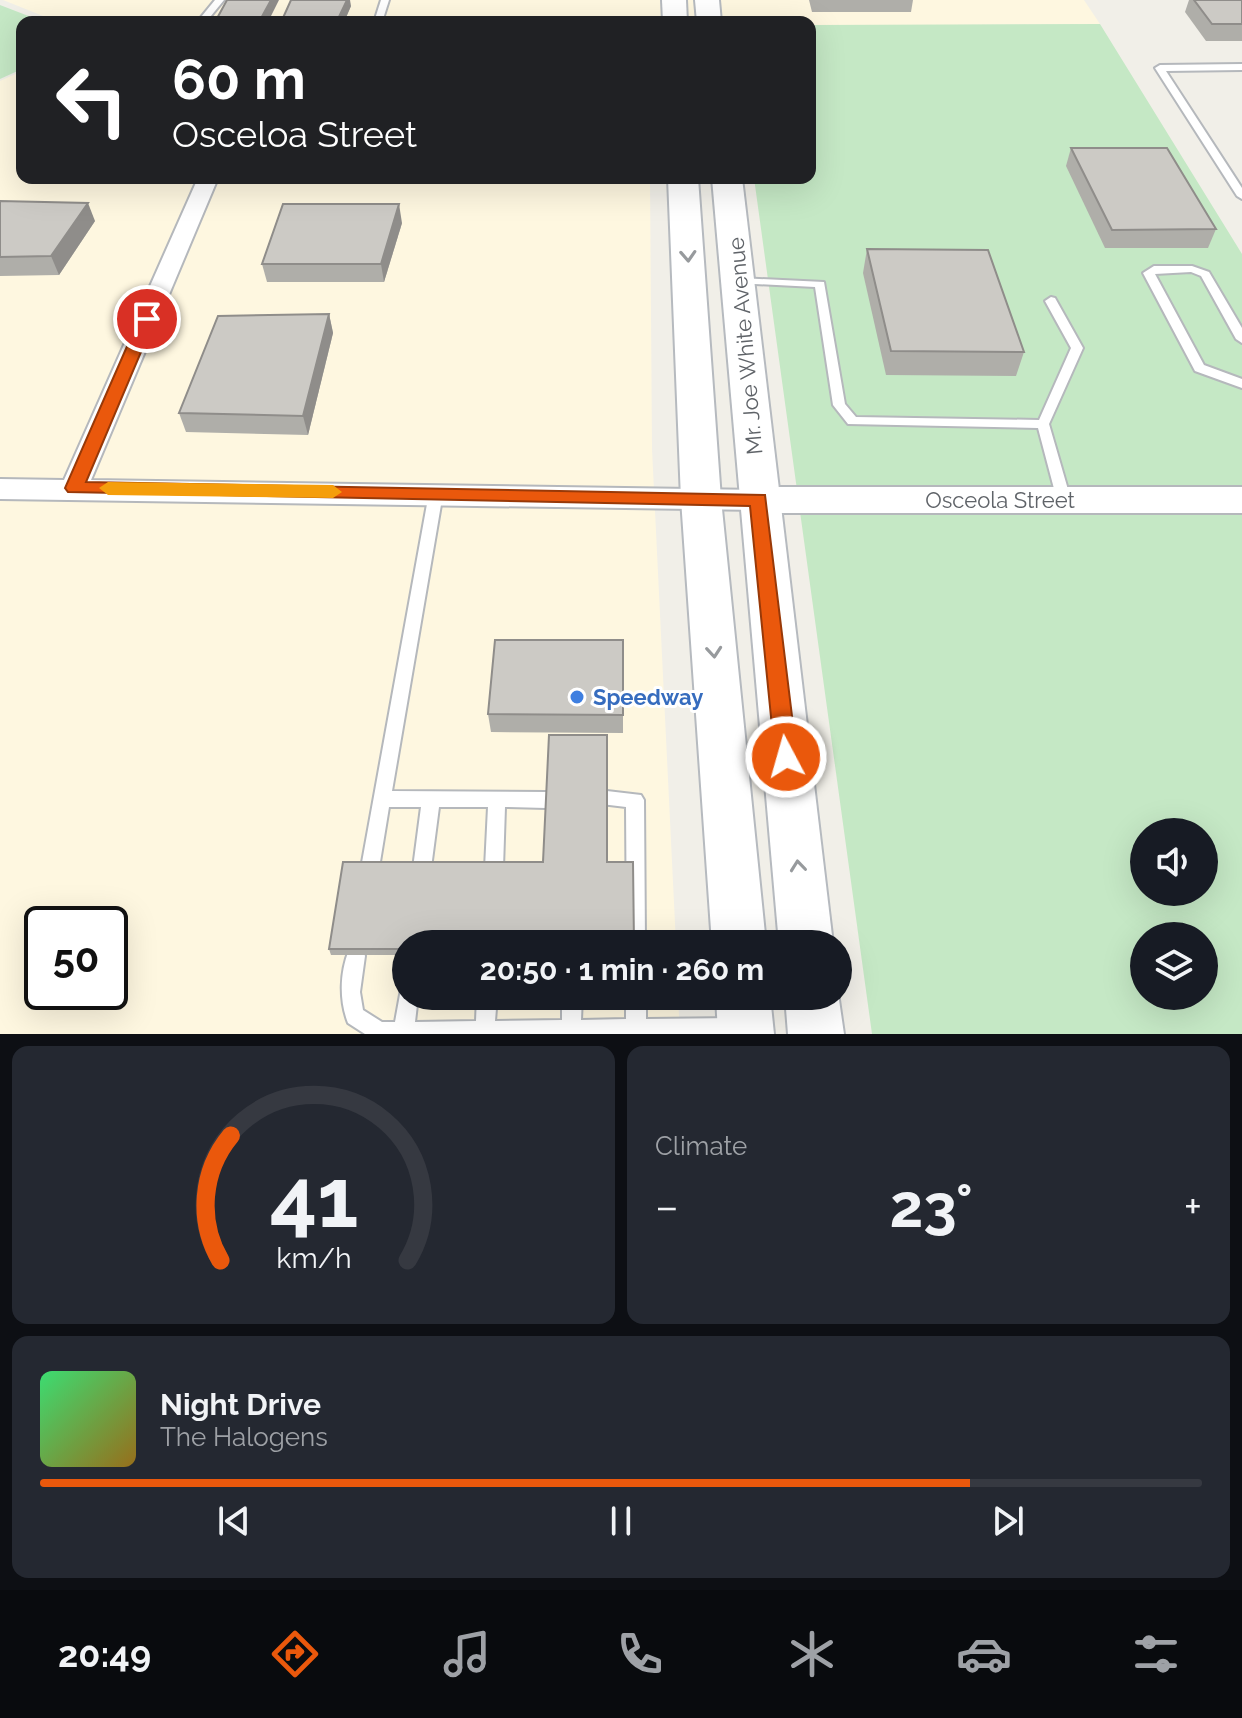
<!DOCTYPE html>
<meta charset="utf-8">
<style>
:root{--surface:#171b24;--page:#242831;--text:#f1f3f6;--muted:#9ea1a6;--line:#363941;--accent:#ea580c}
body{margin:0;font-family:Raleway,sans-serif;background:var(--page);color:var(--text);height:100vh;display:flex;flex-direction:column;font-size:30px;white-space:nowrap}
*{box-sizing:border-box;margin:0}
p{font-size:26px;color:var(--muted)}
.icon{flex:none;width:44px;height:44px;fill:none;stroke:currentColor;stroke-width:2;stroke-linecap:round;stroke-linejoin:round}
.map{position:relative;height:1034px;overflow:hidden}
.panel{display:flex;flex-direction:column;gap:12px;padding:12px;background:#0d0f14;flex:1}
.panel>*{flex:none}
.banner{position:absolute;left:16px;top:16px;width:800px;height:168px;border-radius:16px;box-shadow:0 8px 32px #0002;background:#202124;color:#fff;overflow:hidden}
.buttons{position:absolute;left:1130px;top:818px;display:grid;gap:16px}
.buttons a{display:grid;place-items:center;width:88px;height:88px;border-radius:50%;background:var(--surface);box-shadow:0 8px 32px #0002;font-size:40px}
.speed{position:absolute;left:24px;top:906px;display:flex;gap:16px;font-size:40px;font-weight:700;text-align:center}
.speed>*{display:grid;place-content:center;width:104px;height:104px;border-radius:50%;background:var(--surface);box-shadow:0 8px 32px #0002;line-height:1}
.speed .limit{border:4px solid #111;border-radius:12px;background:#fff;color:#111}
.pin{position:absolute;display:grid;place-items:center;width:68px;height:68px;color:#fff;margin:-34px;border:4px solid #fff;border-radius:50%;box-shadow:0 2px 8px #0007}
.me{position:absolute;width:88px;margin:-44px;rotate:354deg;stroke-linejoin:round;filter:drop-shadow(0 0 6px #0008)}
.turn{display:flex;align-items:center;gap:28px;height:168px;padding:0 24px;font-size:36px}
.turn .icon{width:104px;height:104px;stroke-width:2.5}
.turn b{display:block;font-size:56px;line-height:68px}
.big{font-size:60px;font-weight:700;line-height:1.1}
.panel .widget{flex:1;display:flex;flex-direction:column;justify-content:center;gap:12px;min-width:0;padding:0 28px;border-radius:16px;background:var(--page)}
.panel .dial{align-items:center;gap:0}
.dial svg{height:208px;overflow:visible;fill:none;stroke:var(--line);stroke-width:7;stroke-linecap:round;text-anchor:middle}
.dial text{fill:var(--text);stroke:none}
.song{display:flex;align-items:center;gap:24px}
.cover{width:96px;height:96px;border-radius:12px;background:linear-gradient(135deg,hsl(140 70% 55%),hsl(40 70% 35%))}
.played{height:8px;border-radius:4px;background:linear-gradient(90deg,var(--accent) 80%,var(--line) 80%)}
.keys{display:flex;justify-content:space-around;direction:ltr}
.heat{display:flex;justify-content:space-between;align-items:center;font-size:44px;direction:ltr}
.panel .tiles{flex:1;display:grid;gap:12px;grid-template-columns:1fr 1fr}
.widget:last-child{grid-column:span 2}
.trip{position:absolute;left:392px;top:930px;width:460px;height:80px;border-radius:40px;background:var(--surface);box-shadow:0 8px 32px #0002;font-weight:700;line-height:80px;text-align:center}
.tabs{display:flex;height:128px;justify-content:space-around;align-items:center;background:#090b0e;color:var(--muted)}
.tabs .icon{width:56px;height:56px}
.tabs .selected{color:var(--accent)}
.tabs b{font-size:36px;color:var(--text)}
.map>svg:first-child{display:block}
</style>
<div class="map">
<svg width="1242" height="1034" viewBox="0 0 1242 1034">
<rect width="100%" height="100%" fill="#f1efe8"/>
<g fill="#fef7e0" fill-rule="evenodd">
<path d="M3,0H1084L1100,24L810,26V22H58Z"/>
<path d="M22,71V178H650L652,449L676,944H406V996H678L680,1034H0V81ZM42,924H110V992H42Z"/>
</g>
<g fill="#c5e8c5" fill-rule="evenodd">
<path d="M0,5L44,22H22V69L0,79Z"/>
<path d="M1100,24L1242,254V1034H872L754,178H810V25ZM1144,832H1204V892H1144ZM1144,936H1204V996H1144Z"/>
</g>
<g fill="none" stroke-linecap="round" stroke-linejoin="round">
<defs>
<g id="service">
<path d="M215,0H224L206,22H197Z"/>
<path d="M381,0H389L382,22H374Z"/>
<path d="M1242,64V70L1166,71L1242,188V199L1237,196L1155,68L1160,65Z"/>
<path d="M1154,266H1192L1209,272L1242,328V343L1236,339L1201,276L1191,272L1155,274L1204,365L1242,379V388L1195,371L1143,273Z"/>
<path d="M740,278L824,282L845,404L856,417L1039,420L1071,348L1045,301L1051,297L1055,298L1083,348L1049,424L1071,500L1069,504L1064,505L1057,500L1038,428L848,424L833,405L815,287L736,283V279Z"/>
<path d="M436,488L443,493L392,791L546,792L552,795L555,800L552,805L546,808L505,807L503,868L500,874L494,876L488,874L485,868L488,807H439L431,868L428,874L422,876L416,874L413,868L421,807H389L379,868L376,874L370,876L364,874L361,868L429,493Z"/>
<path d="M607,791L641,795L644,800L645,944H627L626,807L601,804L598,799L601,794Z"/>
<path d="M356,947L363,950L365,956L360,992L363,1010L382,1022H395L401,989L406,987V996H418L415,1022L476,1021L477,996H497L495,1021L562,1020V996H582L581,1020L626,1019V996H646V1019L736,1018L743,1021L746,1028L743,1034H365L348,1023C339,1000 340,972 349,950Z"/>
</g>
<path id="minor" d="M198,178H218L91,480L759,490L769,493L773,500L769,507L759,510L0,499V479L64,480Z"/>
<path id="tertiary" d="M759,487H1242V513H759L746,509L741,500L746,491Z"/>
<g id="secondary">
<path d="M662,0H686L687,22H663Z"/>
<path d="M695,0H719L721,22H697Z"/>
<path d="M668,178H698L721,499L766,944H712L681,499Z"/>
<path d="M712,178H742L833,944H779Z"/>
<path d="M838,993L844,1034H788L785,996H838Z"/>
<path d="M716,996H770L774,1034H718Z"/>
</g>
</defs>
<use href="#service" stroke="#b5b8bc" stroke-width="4"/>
<use href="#minor" stroke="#b5b8bc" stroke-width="4"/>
<use href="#tertiary" stroke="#b5b8bc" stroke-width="4"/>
<use href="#secondary" stroke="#b6babf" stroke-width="4"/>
<use href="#service" fill="#fff" fill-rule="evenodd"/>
<use href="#minor" fill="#fff" fill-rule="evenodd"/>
<use href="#tertiary" fill="#fff" fill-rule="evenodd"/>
<use href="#secondary" fill="#fff" fill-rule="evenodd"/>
</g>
<g fill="#afaea9">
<path d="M809,0H913L911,12H812Z"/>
<path d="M1189,0H1242V41H1206L1185,12Z"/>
<path d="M351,6L344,22H283L282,20Z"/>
<path d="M1071,148L1216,229L1208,248H1105L1066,166Z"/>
<path d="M0,201L95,221L59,275L0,276Z"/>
<path d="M402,223L384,282H267L262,264Z"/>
<path d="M867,249L1024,352L1016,376L886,375L863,273Z"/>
<path d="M329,314L333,333L308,435L186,432L179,413Z"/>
<path d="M623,640V733L491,732L488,714Z"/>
<path d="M543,862H607L406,944V955H331L329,949Z"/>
</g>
<g fill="#8f8d8a">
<path d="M271,0H279L268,22H259Z"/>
<path d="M347,0H350L351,6L344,22H337Z"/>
<path d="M88,203L95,221L59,275L51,256Z"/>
<path d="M399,204L402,223L384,282L381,264Z"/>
<path d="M329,314L333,333L308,435L303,416Z"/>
</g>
<g fill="#cccac5" stroke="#8f8d8a" stroke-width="2">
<path d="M227,0H271L259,22H215Z"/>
<path d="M291,0H347L337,21L282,20Z"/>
<path d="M1194,0H1242V24H1212Z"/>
<path d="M1071,148H1167L1216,229L1112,230Z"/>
<path d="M0,201L88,203L51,256L0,257Z"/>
<path d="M283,204H399L381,264H262Z"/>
<path d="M867,249L988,250L1024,352L891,351Z"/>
<path d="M329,314L303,416L179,413L218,316Z"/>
<path d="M495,640H623V715L488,714Z"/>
<path d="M549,735H607V862H633L634,944H406V949H329L343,862H543Z"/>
</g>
<defs><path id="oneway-chevron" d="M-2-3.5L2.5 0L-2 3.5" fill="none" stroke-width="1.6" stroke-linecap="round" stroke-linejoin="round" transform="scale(2)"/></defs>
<g stroke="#979a9d">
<use href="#oneway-chevron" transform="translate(688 256) rotate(87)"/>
<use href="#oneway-chevron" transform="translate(714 652) rotate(85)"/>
<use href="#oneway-chevron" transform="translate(798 866) rotate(-96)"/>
</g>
<path fill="#ea580c" stroke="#983908" stroke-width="2" d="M147,314L155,319L86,482L765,495L797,757L794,764H779L775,757L750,506L68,492L65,488L139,319Z"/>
<path fill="#f59e0b" d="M108,482L333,485L342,492L333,498L108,495L99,488Z"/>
<circle fill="#3f7fe0" stroke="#fff" stroke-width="3" cx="577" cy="697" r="8"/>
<g text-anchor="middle" stroke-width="6" stroke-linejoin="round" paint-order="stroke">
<g font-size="22" fill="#5f6368" stroke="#fff">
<text transform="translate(745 346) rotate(-95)" y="8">Mr. Joe White Avenue</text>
<text x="1000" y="508">Osceola Street</text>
</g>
<g font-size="22" font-weight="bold" fill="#366cbe" stroke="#fff" text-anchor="start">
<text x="593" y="705">Speedway</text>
</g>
</g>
</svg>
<div class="buttons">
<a><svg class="icon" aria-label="sound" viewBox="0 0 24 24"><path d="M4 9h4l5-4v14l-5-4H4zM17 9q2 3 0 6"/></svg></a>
<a><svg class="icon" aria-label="layers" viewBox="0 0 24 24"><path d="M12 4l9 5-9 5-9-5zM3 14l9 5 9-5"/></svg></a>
</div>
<div class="speed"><div class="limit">50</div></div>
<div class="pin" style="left:147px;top:319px;background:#d93025"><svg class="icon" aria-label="arrive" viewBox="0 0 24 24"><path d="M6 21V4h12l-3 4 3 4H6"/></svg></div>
<svg class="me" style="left:786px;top:757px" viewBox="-20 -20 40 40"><circle r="17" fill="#ea580c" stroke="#fff" stroke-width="3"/><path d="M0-11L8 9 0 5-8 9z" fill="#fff"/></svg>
<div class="trip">20:50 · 1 min · 260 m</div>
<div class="banner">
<div class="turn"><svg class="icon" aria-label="left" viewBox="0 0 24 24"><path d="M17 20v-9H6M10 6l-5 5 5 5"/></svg><div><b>60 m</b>Osceloa Street</div></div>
</div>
</div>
<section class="panel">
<div class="tiles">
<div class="widget dial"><svg viewBox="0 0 100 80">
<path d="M14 69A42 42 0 1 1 86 69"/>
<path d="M14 69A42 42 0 0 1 18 21" stroke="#ea580c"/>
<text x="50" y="56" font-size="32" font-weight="700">41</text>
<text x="50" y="72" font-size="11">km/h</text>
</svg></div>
<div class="widget"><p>Climate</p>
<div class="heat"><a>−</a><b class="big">23°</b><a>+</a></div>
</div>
<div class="widget">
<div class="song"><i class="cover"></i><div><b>Night Drive</b><p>The Halogens</p></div></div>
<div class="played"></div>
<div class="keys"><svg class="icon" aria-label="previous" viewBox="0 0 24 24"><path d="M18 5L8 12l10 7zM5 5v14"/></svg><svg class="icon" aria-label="pause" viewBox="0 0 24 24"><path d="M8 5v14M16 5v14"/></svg><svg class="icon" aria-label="next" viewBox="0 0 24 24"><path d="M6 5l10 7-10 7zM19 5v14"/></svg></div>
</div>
</div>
</section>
<nav class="tabs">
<b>20:49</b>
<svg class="icon selected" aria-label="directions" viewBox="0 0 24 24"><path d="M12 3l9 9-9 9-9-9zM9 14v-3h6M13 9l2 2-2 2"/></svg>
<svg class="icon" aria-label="music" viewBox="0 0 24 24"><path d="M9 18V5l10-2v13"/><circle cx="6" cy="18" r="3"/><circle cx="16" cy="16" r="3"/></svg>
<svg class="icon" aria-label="phone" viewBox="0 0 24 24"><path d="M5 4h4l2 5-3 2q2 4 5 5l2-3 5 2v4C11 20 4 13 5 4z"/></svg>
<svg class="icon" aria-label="climate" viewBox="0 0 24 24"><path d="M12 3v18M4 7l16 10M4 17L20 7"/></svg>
<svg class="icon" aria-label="car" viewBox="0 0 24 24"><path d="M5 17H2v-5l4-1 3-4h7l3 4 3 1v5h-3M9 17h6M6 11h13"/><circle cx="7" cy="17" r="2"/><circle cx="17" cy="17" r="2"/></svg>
<svg class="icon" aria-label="filters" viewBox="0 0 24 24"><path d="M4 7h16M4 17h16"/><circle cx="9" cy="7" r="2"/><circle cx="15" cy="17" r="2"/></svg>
</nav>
